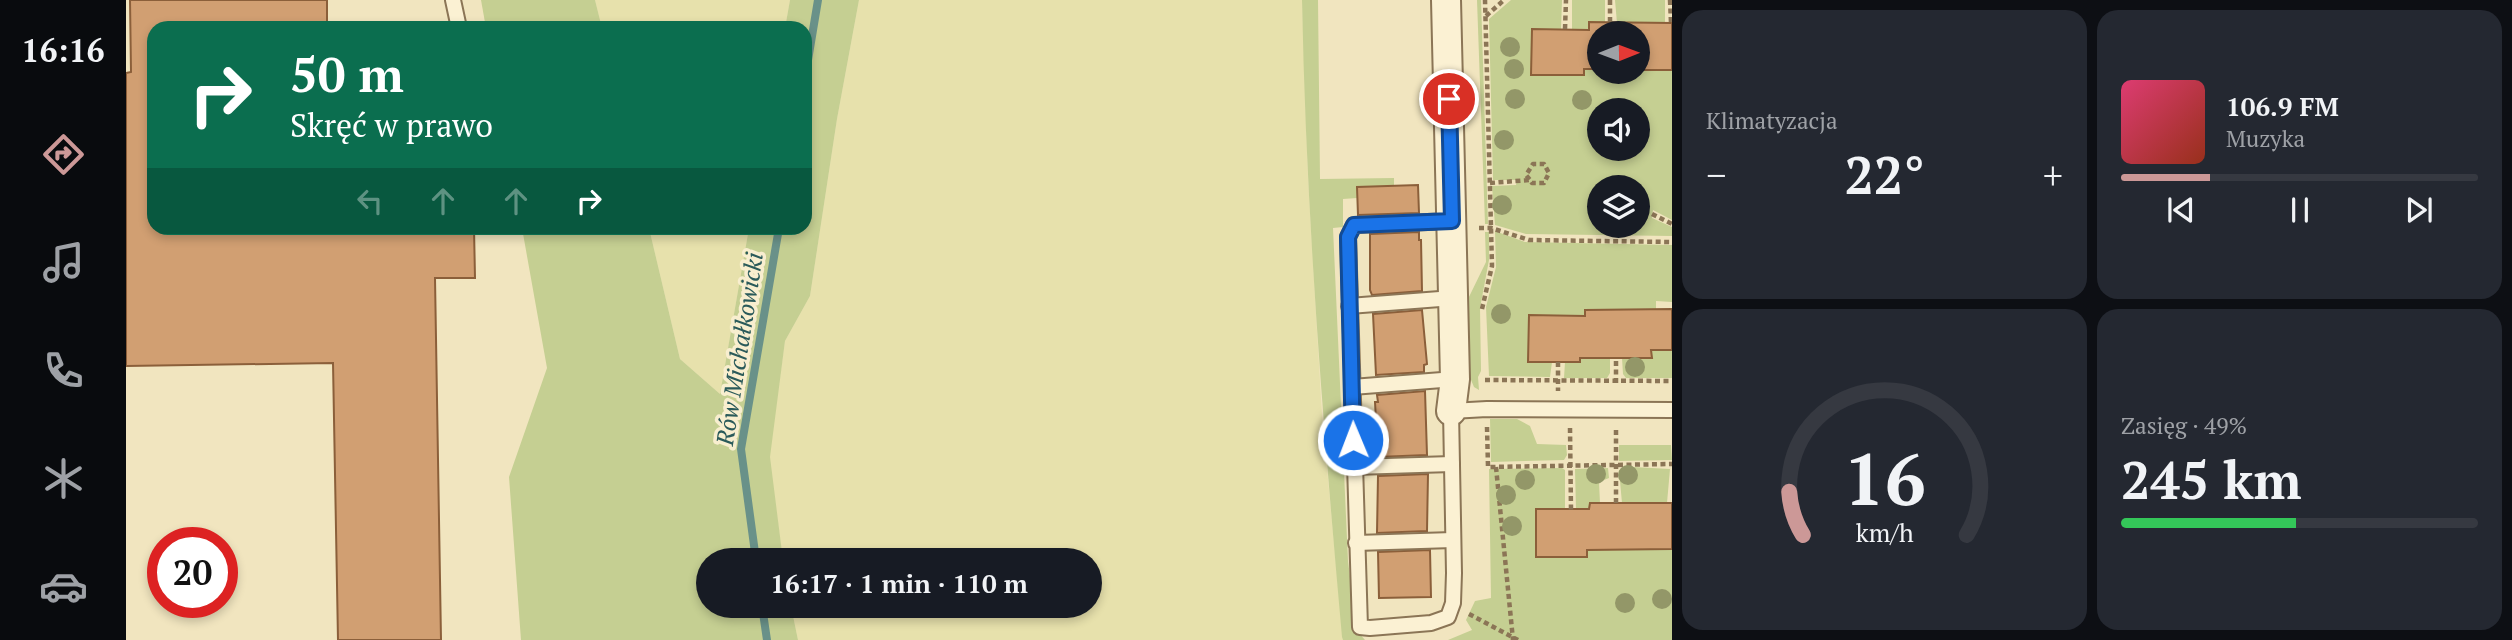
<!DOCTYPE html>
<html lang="pl">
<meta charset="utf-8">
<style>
:root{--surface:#171b24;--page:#242831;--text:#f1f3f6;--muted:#9ea1a6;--line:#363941;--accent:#cc9897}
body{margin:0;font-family:"PT Serif",serif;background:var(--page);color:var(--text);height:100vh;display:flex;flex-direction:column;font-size:26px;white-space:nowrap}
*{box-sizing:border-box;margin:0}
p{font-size:23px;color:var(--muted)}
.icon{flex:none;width:38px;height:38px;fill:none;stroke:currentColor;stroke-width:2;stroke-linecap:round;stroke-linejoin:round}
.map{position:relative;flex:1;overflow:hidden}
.drawer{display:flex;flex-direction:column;gap:10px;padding:10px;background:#0d0f14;width:840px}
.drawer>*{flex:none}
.guide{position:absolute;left:21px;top:21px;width:665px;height:214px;border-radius:21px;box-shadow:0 4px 10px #0003;background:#0b6e4f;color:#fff;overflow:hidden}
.needle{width:46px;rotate:89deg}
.fabs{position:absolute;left:1461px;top:21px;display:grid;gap:14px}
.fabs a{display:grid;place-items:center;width:63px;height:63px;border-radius:50%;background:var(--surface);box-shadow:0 4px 10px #0003;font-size:35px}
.speed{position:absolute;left:21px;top:527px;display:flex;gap:14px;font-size:35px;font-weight:700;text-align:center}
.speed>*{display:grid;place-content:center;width:91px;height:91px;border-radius:50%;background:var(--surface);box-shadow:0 4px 10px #0003;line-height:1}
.speed .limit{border:10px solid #d22;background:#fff;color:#111}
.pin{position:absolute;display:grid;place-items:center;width:60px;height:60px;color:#fff;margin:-30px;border:4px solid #fff;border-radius:50%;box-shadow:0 2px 7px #0007}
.me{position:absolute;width:77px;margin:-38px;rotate:359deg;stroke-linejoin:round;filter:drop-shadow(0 0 5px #0008)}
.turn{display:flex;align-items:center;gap:24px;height:147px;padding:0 28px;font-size:32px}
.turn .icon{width:91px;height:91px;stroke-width:2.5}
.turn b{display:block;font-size:49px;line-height:60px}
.lanes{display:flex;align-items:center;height:66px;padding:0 28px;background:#0003;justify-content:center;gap:35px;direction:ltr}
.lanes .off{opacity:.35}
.big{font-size:52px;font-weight:700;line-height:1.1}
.drawer .tile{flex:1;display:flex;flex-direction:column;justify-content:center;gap:10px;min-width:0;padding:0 24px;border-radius:21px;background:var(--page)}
.drawer .dial{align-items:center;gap:0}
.dial svg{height:182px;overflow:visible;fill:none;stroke:var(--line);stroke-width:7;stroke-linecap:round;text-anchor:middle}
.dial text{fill:var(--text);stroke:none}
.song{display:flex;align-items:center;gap:21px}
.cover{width:84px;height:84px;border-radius:10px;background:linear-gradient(135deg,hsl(340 70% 55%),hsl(10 70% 35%))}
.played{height:7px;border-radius:4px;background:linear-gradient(90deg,var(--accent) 25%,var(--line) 25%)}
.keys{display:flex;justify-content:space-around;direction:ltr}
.heat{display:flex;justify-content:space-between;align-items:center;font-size:38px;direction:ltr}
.charge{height:10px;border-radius:5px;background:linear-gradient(90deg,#34c759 49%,var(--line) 0)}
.drawer .tiles{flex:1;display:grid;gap:10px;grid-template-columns:repeat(2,1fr)}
.trip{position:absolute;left:570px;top:548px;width:406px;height:70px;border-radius:35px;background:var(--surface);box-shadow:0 4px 10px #0003;font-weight:700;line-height:70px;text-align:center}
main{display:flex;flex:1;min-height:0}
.tabs{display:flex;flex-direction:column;width:126px;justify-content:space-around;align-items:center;background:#090b0e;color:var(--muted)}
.tabs .icon{width:49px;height:49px}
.tabs .selected{color:var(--accent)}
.tabs b{font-size:32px;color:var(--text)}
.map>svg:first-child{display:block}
</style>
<main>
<nav class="tabs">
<b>16:16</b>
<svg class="icon selected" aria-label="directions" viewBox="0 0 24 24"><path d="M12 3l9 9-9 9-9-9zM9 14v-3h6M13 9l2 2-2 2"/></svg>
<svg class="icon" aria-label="music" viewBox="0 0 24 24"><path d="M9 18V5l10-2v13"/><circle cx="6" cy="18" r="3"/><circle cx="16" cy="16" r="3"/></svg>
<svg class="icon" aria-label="phone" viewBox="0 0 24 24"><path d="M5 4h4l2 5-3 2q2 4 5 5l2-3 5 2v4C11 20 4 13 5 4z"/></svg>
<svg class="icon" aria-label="climate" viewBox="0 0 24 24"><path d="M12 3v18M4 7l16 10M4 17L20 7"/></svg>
<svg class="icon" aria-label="car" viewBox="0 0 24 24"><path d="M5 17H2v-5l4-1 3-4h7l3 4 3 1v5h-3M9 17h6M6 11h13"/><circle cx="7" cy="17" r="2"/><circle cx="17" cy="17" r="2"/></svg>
</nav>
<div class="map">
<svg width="1546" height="640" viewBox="0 0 1546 640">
<rect width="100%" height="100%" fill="#f1e5bf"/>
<g fill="#e7e1ac">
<path d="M469,0H664L659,28H476Z"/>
<path d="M733,0H1176L1182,179L1196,415L1217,640H672L665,606H964V560H657L643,457L659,341L684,296L711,119Z"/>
<path d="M523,228H623L594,394L554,359Z"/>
</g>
<g fill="#c5cf92" fill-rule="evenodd">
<path d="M355,0H469L476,28H360Z"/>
<path d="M664,0H733L711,119L684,296L659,341L644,457L657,560H583V606H665L672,640H395L383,477L421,368L396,228H523L554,359L594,394L623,228H679V28H659Z"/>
<path d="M1176,0H1192L1194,179L1268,178V186L1231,187V198L1217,199V227L1207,228L1222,561L1231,631L1239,640H1217L1216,637C1197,425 1180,213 1176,0Z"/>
<path d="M1351,0H1355L1362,224H1359Z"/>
<path d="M1385,0H1436L1435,30L1406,75H1457L1458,68L1473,69L1474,72L1546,70V220L1527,210L1526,218L1546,227V236L1400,234L1369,225L1366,186L1390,185L1391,180H1367L1363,19ZM1474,110H1512V149H1474ZM1474,187H1512V226H1474Z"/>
<path d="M1446,0H1479V22L1463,30H1446Z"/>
<path d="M1489,0H1539V23H1491Z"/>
<path d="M1369,231L1399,242L1546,245V302L1530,301V310H1459V315H1403L1402,362H1426L1424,377L1363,376L1360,307L1370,267Z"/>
<path d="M1359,232H1363V260L1354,308L1355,371L1352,377L1353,390L1348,387L1343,375L1341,301L1360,262Z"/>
<path d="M1525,350H1546V378H1500L1497,374L1496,358H1525Z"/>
<path d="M1454,358H1484V373L1481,378H1438L1439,362H1453Z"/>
<path d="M1364,419H1391L1404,426L1411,444L1440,445L1441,455L1438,460L1365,462Z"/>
<path d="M1493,445H1545L1546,460L1493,461Z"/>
<path d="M1507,467L1544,469L1541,503H1496L1493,470Z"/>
<path d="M1436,468L1439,470V510L1461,557V550L1546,549V640H1322L1346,630L1340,620L1349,601L1365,598L1363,469Z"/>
<path d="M1482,468L1483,478L1473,482L1474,503H1464L1463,510H1450L1449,469Z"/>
</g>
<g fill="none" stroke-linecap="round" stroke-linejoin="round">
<g stroke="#699189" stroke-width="8">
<path d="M679,78L692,0"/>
<path d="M630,560L615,449L653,228"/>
<path d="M636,606L641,640"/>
</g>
</g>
<g fill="#d19f72" stroke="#8b5f3a" stroke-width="2">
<path d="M4,0H201V28H28V228H348L349,278H309L315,640H212L207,363L0,366V73L5,72Z"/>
<path d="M1463,22L1546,23V70H1512V33H1474V69H1458V75H1405L1406,29L1463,30Z"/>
<path d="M1292,185L1293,213L1232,215L1231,187Z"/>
<path d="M1293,232V240H1295L1296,291L1246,295L1244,290V234Z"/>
<path d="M1546,309V350H1525L1526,358H1454V362H1402L1403,315L1459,316V310Z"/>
<path d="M1296,310L1301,364L1298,365V372L1250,375L1247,314Z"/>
<path d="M1299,391L1301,455L1252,457L1249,402H1252L1251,395Z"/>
<path d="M1302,474L1301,531L1251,533L1252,476Z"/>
<path d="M1464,503H1546V549L1461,550V557H1410V509H1463Z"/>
<path d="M1304,550L1305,597L1253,598L1252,552Z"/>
</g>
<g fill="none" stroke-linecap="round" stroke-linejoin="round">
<defs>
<g id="lane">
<path d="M327,0L333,28"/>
<path d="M1326,221L1228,225L1222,237L1234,627L1244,628L1305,623L1322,617L1327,603L1328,573L1325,411L1361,409L1546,410"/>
<path d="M1223,306L1327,298"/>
<path d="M1226,387L1329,379"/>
<path d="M1228,467L1326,464"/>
<path d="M1230,543L1327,540"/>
</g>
<path id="street" d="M1320,0L1329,379L1325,411"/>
</defs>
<use href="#lane" stroke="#8b7556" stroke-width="18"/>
<use href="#street" stroke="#8b7556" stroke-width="32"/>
<g stroke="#8b7556" stroke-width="4.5" stroke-dasharray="5 3.5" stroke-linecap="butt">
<path d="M1484,0V22"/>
<path d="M1544,0L1545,23"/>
<path d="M1360,16L1378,0"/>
<path d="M1439,29L1440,0"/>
<path d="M1364,183L1404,180L1406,183H1418L1423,173L1418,164H1407L1400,175L1404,180"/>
<path d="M1526,214L1546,224"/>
<path d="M1353,228H1365L1403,240L1546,242"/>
<path d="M1356,309L1366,266L1359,0"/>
<path d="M1432,362V391"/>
<path d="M1359,380L1546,381"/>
<path d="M1490,383V358"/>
<path d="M1361,427L1362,467L1546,464"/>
<path d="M1444,428L1445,510"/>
<path d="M1490,430V503"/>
<path d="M1370,467L1387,640"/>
<path d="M1343,614L1392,640"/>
</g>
<use href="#lane" stroke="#fbf1d3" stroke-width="14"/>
<use href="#street" stroke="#fbf1d3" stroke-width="28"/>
</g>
<g fill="#939768">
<circle cx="1384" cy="47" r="10"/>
<circle cx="1388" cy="69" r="10"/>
<circle cx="1389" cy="99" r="10"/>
<circle cx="1456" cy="100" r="10"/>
<circle cx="1378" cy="140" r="10"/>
<circle cx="1376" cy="205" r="10"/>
<circle cx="1375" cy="314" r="10"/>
<circle cx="1509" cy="367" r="10"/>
<circle cx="1470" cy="474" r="10"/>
<circle cx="1502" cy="475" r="10"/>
<circle cx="1399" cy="480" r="10"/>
<circle cx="1380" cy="495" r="10"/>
<circle cx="1386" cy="526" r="10"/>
<circle cx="1536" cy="599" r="10"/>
<circle cx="1499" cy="603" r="10"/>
</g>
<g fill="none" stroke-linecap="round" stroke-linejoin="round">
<defs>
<path id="route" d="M1227,440L1222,237L1228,225L1326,221L1323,99"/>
</defs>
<use href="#route" stroke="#114b97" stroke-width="18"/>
<use href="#route" stroke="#1a73e8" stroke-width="12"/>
</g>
<g text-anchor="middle" stroke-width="7" stroke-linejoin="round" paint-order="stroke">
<g font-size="24" font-style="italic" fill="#2a5a5a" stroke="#f8eecf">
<text transform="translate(614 349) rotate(-81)" y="8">Rów Michałkowicki</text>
</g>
</g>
</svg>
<div class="fabs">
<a><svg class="needle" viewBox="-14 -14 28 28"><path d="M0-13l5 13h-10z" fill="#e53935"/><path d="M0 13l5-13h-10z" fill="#9ea1a6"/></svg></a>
<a><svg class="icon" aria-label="sound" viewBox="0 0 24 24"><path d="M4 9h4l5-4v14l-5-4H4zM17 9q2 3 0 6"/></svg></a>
<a><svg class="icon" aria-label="layers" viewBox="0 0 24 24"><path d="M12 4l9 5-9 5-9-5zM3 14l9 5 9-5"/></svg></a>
</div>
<div class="speed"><div class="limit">20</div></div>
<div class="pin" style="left:1323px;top:99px;background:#d93025"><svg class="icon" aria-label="arrive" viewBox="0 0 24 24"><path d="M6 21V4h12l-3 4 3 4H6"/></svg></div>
<svg class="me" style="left:1227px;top:440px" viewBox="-20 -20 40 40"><circle r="17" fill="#1a73e8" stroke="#fff" stroke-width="3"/><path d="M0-11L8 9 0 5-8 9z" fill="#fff"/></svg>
<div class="trip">16:17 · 1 min · 110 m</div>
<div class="guide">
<div class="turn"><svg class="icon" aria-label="right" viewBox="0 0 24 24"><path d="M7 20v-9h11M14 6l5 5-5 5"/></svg><div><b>50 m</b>Skręć w prawo</div></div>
<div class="lanes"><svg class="icon off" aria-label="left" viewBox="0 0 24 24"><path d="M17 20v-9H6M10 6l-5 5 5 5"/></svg><svg class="icon off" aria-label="ahead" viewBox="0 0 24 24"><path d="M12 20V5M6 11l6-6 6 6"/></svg><svg class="icon off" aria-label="ahead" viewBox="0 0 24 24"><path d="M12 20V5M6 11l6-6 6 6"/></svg><svg class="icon" aria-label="right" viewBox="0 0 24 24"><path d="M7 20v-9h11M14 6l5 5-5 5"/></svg></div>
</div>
</div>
<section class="drawer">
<div class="tiles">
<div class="tile"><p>Klimatyzacja</p>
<div class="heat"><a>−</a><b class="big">22°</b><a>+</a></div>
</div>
<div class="tile">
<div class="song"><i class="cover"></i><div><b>106.9 FM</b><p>Muzyka</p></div></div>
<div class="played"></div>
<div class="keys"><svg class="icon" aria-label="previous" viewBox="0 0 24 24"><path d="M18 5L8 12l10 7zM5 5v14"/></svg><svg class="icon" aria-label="pause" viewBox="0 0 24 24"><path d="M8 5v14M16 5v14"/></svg><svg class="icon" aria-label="next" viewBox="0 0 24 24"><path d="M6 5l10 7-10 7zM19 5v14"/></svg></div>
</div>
<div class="tile dial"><svg viewBox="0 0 100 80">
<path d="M14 69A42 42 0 1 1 86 69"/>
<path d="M14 69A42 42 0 0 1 8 50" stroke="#cc9897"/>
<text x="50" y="56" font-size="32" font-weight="700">16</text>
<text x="50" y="72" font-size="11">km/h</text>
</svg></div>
<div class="tile"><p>Zasięg · 49%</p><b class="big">245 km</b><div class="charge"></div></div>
</div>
</section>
</main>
